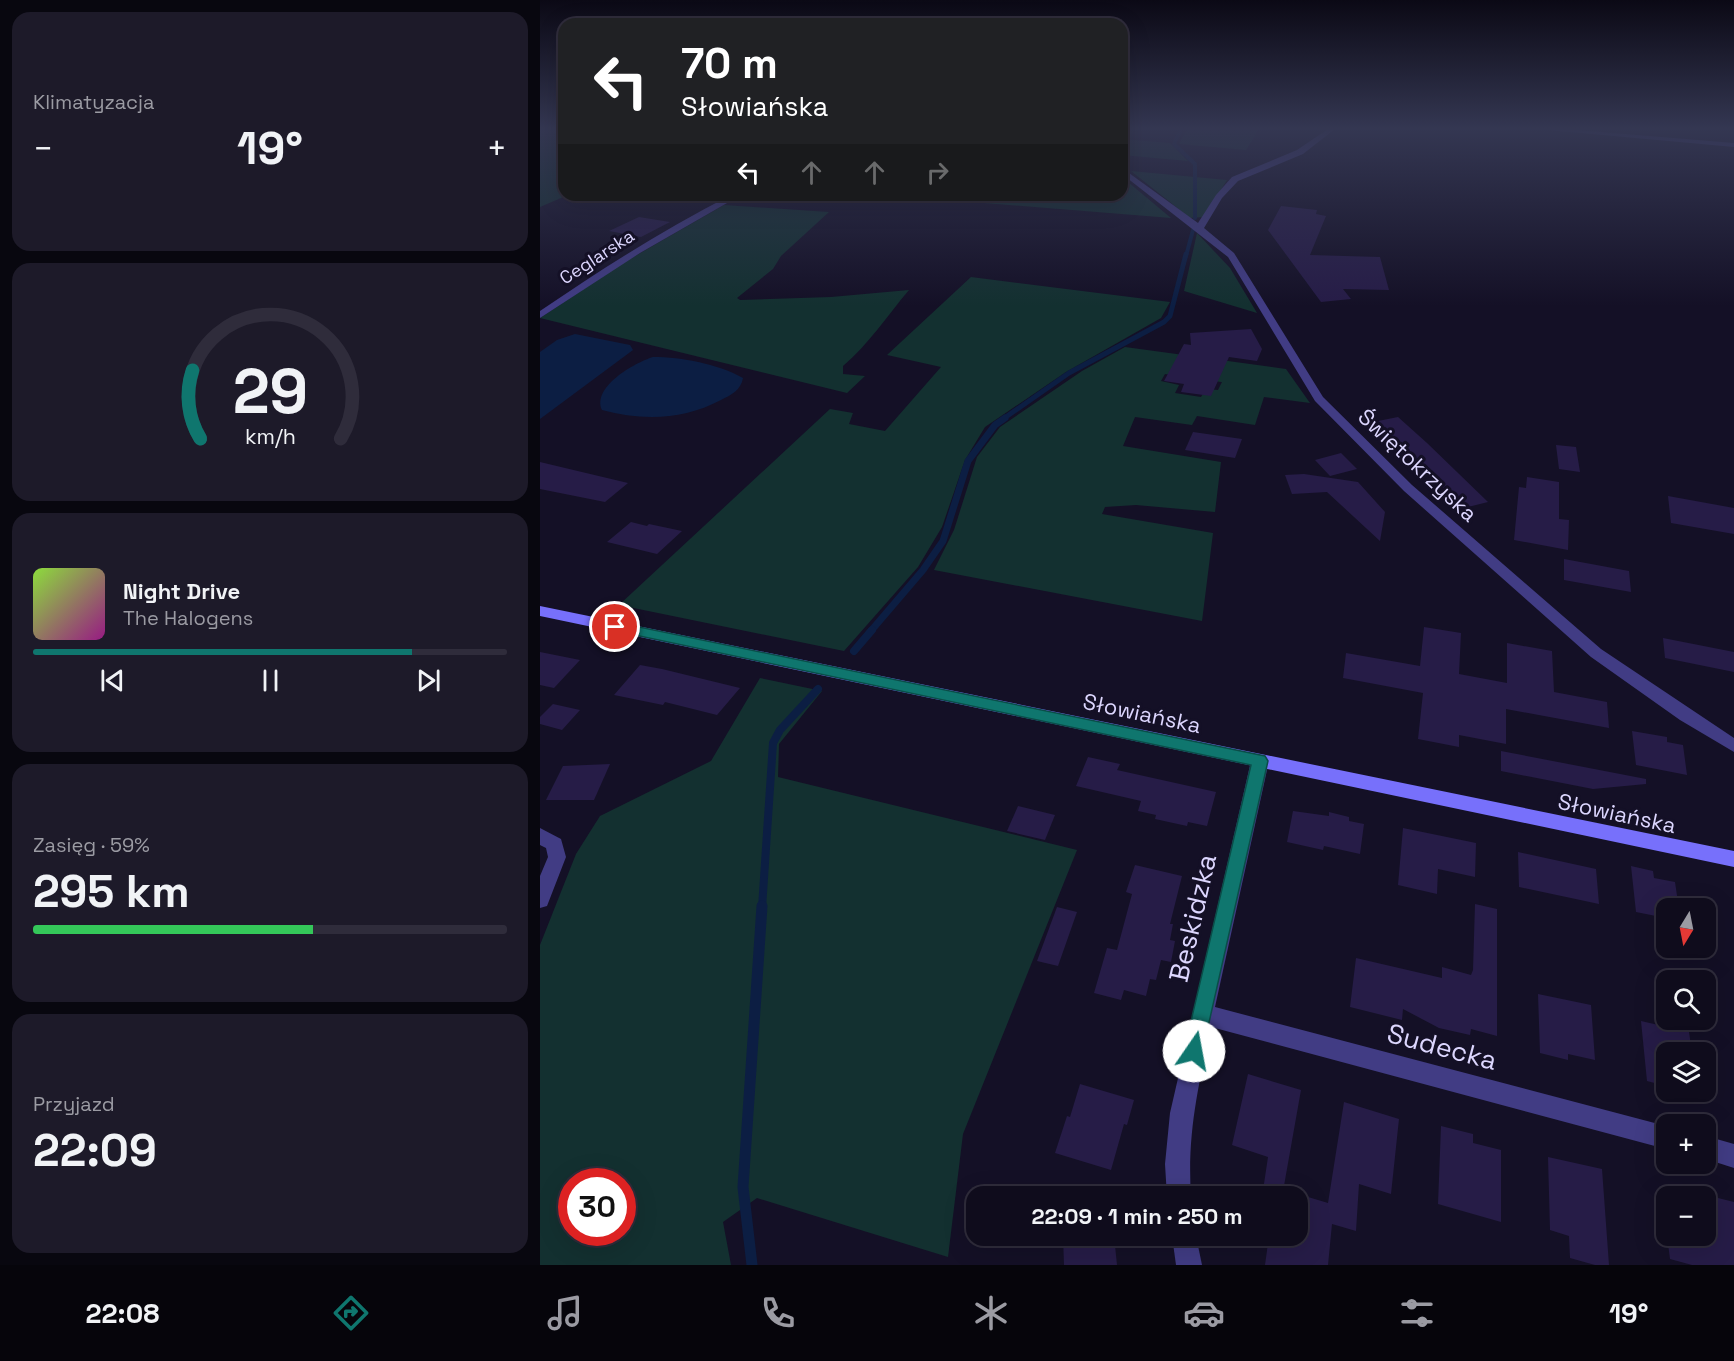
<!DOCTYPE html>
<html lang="pl">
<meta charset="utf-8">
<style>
:root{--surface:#0f0c1c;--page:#1d1a29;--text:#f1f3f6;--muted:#9b9ba3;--line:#2f2c3b;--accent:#0f766e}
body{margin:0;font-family:"Space Grotesk",sans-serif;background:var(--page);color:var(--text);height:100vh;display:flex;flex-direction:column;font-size:22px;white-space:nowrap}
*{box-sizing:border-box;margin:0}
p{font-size:20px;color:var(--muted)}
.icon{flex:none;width:33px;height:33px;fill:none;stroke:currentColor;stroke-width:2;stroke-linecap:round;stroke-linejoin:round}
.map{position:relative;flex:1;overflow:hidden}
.details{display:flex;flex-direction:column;gap:12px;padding:12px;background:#08070f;width:540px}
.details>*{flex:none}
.hud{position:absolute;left:18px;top:18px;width:570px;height:183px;border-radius:18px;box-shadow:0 6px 24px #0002,0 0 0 2px var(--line);background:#202124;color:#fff;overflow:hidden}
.needle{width:39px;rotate:190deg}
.buttons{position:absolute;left:1116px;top:898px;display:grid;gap:12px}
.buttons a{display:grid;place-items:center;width:60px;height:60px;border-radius:12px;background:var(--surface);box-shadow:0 6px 24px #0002,0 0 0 2px var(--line);font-size:30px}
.speed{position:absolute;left:18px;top:1168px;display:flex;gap:12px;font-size:30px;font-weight:700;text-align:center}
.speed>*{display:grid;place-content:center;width:78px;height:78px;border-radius:50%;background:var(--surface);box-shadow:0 6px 24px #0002,0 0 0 2px var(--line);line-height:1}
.speed .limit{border:9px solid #d22;background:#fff;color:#111}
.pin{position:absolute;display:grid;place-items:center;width:51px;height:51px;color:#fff;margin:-26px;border:3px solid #fff;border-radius:50%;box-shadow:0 2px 6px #0007}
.me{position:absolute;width:66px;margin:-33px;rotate:12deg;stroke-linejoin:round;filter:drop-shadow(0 0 4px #0008)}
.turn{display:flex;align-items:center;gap:21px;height:126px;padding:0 24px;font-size:27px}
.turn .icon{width:78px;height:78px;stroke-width:2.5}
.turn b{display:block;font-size:42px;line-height:51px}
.lanes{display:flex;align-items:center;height:57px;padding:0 24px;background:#0003;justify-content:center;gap:30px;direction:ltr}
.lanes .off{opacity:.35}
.big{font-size:45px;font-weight:800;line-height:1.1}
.details .widget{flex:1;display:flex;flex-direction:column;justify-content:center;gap:9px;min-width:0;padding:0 21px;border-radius:18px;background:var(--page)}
.details .dial{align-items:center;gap:0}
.dial svg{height:156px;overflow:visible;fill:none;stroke:var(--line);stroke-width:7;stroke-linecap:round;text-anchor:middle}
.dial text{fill:var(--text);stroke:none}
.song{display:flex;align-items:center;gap:18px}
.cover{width:72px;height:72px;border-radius:9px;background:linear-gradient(135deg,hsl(90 70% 55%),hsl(310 70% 35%))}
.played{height:6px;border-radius:3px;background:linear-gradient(90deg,var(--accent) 80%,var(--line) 80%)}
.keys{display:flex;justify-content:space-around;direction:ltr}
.heat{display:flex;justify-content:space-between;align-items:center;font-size:33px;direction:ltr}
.charge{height:9px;border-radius:4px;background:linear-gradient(90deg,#34c759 59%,var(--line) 0)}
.trip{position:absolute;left:426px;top:1186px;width:342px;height:60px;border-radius:18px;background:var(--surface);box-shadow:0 6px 24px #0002,0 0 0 2px var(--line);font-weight:800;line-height:60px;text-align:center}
.tabs{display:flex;height:96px;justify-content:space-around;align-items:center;background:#06050b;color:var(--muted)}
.tabs .icon{width:42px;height:42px}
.tabs .current{color:var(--accent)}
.tabs b{font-size:27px;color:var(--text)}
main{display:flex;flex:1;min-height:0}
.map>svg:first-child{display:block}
</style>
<main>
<section class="details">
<div class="widget"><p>Klimatyzacja</p>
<div class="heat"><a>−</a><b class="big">19°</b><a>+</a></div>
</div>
<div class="widget dial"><svg viewBox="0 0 100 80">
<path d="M14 69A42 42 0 1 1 86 69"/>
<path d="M14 69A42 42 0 0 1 10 34" stroke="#0f766e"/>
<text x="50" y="56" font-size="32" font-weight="700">29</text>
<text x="50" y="72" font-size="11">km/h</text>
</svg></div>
<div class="widget">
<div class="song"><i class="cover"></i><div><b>Night Drive</b><p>The Halogens</p></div></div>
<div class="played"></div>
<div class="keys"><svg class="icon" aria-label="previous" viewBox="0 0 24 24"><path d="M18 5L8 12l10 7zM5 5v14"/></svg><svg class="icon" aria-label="pause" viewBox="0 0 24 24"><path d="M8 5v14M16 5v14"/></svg><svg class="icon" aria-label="next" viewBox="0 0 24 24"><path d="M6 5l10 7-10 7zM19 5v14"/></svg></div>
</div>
<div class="widget"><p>Zasięg · 59%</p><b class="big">295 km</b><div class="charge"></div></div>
<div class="widget"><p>Przyjazd</p><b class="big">22:09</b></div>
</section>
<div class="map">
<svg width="1194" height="1265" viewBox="0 0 1194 1265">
<rect width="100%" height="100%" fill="#141026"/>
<g fill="#133030" fill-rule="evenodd">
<path d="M0,129H24V195H28L0,207Z"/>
<path d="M647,129H719L706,150L639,144Z"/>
<path d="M582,139L630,143L648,161L582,155Z"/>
<path d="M591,171L687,180L664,217L650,218Z"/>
<path d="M582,177L631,218L406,200L411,195H582Z"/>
<path d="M184,205L289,212L241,256L233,269L197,298L200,300L291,297L369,290C347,316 328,345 303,366V374L325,376L307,393L0,318L83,263Z"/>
<path d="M657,233L690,268L717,313L644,291Z"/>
<path d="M431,277L630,302L621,318L526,372L445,427L425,460L402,527L378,567L304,651L79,605L290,409L313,413L309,424L345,431L401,367L347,355Z"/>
<path d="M585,347L746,369L770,403L724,397L715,425L657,416L652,425L595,417L583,446L681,462L675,512L596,505L565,507L562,514L673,533L662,621L394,570L414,530L437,457L460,427L542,371ZM625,374L681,382H682L678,390L666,389L661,397L635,393L639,385L621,381Z"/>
<path d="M220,678L282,691L239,744L238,777L537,850L423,1134L408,1257L217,1198L183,1222L191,1265H0V945L36,854L60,816L171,761ZM32,1182H82V1233H32Z"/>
</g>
<g fill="#0c1e43">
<path d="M35,334L90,345L93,350L0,419V352L17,340Z"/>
<path d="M113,357C142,357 178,364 203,378C201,390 191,395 181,400C143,420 103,421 62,410C52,387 94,363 113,357Z"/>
</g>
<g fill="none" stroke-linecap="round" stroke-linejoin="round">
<g stroke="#0c1e43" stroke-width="4">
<path d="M641,129L634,144L655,164V218"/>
<path d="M646,256L653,230"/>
</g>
<path stroke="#0c1e43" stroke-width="5" d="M463,419L529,373L624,322L630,316L646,254"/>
<path stroke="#0c1e43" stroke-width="7" d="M330,632L383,570L403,541L428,461L455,425L465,418"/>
<g stroke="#0c1e43" stroke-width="8">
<path d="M314,651L332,630"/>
<path d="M222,908L233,743L240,730L278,689"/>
</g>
<path stroke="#0c1e43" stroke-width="11" d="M212,1265L203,1187L222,906"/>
</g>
<g fill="#261c47">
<path d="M741,206L777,210L776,214L786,216L770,255L840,257L849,290L803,289L811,299L781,302L728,230Z"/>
<path d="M99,217L130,222L101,237L69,231Z"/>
<path d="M711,329L722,349L717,361L689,357L671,396L641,392L644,384L624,381L644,344L651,345L650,333Z"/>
<path d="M858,417L887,443L948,502L924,508L833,422Z"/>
<path d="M653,432L702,439L695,458L645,450Z"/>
<path d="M1016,445L1036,447L1040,472L1019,469Z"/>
<path d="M801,453L817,469L790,476L775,460Z"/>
<path d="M0,462L88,483L65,502L0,489Z"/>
<path d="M764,474L818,482L845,512L840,541L787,492L752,494L745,475Z"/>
<path d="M987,477L1019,482V519L1029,520L1028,550L974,540L979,487L986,488Z"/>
<path d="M1128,496L1194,508V534L1131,523Z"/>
<path d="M91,522L107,526L109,524L142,531L117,554L67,542Z"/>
<path d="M1024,559L1089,571L1091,592L1024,580Z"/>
<path d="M884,627L921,633L919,674L967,683V643L1012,651L1014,692L1067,702L1069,728L966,709V744L919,735V747L878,739L883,693L803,678L806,653L880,666Z"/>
<path d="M1123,638L1194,652V672L1125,658Z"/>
<path d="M0,652L40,660L14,688L0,685Z"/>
<path d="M100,665L122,669L200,688L177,715L125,702L123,705L74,695Z"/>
<path d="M13,704L40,710L22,730L0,724V717Z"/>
<path d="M1092,731L1127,737V742L1143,745L1147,775L1096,765Z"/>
<path d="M961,751L1106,779V784L1053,789L961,771Z"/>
<path d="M548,757L580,764L577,770L676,792L667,826L648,822L647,826L615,819L616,815L598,811L601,801L536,786Z"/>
<path d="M70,764L54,800H6L23,766Z"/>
<path d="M478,806L515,815L505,840L467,831Z"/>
<path d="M753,811L789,816V812L809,817V821L824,824L820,854L784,846L783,850L747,842Z"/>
<path d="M863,828L936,843L935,877L898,869L897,894L858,885Z"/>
<path d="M978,852L1056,869L1059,904L979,887Z"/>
<path d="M595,865L642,876L630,924H633L630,940L635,941L631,962L621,960L616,980L610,979L606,996L584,990L581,1000L554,993L567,948L577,950L592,894L586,892Z"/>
<path d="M1091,866L1113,871L1114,878L1135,882L1139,909H1126V918L1096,912Z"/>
<path d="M935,904L957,909V1036L931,1029L930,1035L899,1028L863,1009L862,1020L810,1007L816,958L902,978V967L931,975L933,970Z"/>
<path d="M517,907L537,912L518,966L497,961Z"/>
<path d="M998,994L1051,1005L1055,1060L1028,1054V1060L1000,1053Z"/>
<path d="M1101,1021L1149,1032L1152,1053H1126V1086L1107,1081Z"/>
<path d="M708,1074L761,1090L742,1197H722L728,1157L692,1145Z"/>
<path d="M540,1084L594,1100L587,1125L584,1124L571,1170L515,1153L527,1116L530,1117Z"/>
<path d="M804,1102L859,1119L851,1194L819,1184L816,1231L792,1224L788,1265H725L729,1236H758V1194L788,1203Z"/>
<path d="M901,1126L933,1134V1143L961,1150V1222L898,1204Z"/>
<path d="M1008,1157L1062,1169L1069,1265H1055L1030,1258L1029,1236L1010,1230Z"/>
<path d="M1166,1195L1194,1202V1265H1152L1130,1259L1127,1236H1166Z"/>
<path d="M523,1236H574L577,1265H524Z"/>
</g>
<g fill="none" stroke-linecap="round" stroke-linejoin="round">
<g fill="#413c84" fill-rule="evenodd">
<path d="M788,129H795L763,154L698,181L682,198L664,228L694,253L783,397L872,485L1061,649L1194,738V752L1140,720L1051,657L864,491L775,401L688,257L582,174V168L658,223L676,195L692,177L757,150Z"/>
<path d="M997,129H1025L1194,143V147Z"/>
<path d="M191,195H201L100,253L0,318V311C62,269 124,229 191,195Z"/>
<path d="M720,754L726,756L729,761L675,1007L1126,1126V1149L671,1027C658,1088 647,1134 651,1197H627L625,1164L630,1113L711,761L714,756Z"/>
<path d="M0,828L21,839L26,857L7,906L0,908V876L8,857L6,848L0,845Z"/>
<path d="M1166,1136L1194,1144V1168L1166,1159Z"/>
<path d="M632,1236H656L662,1265H636Z"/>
</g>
<path fill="#7770fb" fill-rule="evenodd" d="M0,606L1194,851V867L0,616Z"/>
</g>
<linearGradient id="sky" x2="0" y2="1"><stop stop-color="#0b0915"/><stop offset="0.42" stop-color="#343752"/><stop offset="1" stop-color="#343752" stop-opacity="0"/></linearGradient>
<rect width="1194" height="306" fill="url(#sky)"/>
<path fill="#0f766e" stroke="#0a4d48" stroke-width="1.5" d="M75,622L725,756L728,761L661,1058L654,1061L647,1058L644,1051L711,765L71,630L69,627L71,624Z"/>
<g text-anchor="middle" stroke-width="6" stroke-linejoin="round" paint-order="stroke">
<g font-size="18" fill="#dcd6fe" stroke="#141026">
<text transform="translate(57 257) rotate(-33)" y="6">Ceglarska</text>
</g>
<g font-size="22" fill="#dcd6fe" stroke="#141026">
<text transform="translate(878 465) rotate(43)" y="8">Świętokrzyska</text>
<text transform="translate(602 713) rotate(12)" y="8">Słowiańska</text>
<text transform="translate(1077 813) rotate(12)" y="8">Słowiańska</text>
</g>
<g font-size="27" fill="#dcd6fe" stroke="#141026">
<text transform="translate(653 918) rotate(-77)" y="9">Beskidzka</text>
<text transform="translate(902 1047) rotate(15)" y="9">Sudecka</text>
</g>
</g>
</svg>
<div class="buttons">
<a><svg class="needle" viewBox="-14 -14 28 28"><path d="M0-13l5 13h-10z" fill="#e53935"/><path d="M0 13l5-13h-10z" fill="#9b9ba3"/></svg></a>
<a><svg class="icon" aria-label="search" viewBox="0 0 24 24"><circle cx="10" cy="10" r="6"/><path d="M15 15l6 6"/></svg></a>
<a><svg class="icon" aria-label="layers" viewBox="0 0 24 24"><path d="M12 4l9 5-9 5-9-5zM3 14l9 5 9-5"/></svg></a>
<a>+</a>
<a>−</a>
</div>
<div class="speed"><div class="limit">30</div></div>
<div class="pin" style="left:75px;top:627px;background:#d93025"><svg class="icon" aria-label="arrive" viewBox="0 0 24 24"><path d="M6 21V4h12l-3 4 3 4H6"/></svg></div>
<svg class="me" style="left:654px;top:1051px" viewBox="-20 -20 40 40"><circle r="19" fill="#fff"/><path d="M0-13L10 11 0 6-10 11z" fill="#0f766e"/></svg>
<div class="trip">22:09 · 1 min · 250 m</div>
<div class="hud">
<div class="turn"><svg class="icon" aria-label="left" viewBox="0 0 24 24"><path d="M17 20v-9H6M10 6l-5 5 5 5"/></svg><div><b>70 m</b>Słowiańska</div></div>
<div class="lanes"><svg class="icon" aria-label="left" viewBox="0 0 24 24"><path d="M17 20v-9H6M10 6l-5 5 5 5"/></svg><svg class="icon off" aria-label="ahead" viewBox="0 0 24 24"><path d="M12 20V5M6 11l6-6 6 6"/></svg><svg class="icon off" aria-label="ahead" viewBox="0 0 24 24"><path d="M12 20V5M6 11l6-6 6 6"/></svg><svg class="icon off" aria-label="right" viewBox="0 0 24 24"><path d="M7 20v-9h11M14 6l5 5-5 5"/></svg></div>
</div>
</div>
</main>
<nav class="tabs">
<b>22:08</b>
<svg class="icon current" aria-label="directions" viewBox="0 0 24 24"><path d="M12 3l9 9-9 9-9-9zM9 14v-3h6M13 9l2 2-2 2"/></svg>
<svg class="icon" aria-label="music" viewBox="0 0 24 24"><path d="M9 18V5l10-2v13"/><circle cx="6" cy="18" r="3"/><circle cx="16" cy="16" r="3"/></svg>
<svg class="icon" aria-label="phone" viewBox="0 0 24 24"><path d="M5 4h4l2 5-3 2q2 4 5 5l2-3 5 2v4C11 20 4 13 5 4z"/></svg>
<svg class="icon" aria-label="climate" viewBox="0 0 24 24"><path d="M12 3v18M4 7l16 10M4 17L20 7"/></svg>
<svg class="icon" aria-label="car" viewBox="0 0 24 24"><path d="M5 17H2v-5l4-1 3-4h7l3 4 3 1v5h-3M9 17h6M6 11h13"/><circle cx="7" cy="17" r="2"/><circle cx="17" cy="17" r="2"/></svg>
<svg class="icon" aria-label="filters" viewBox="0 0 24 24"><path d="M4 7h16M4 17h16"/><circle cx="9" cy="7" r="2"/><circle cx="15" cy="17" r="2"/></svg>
<b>19°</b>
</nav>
